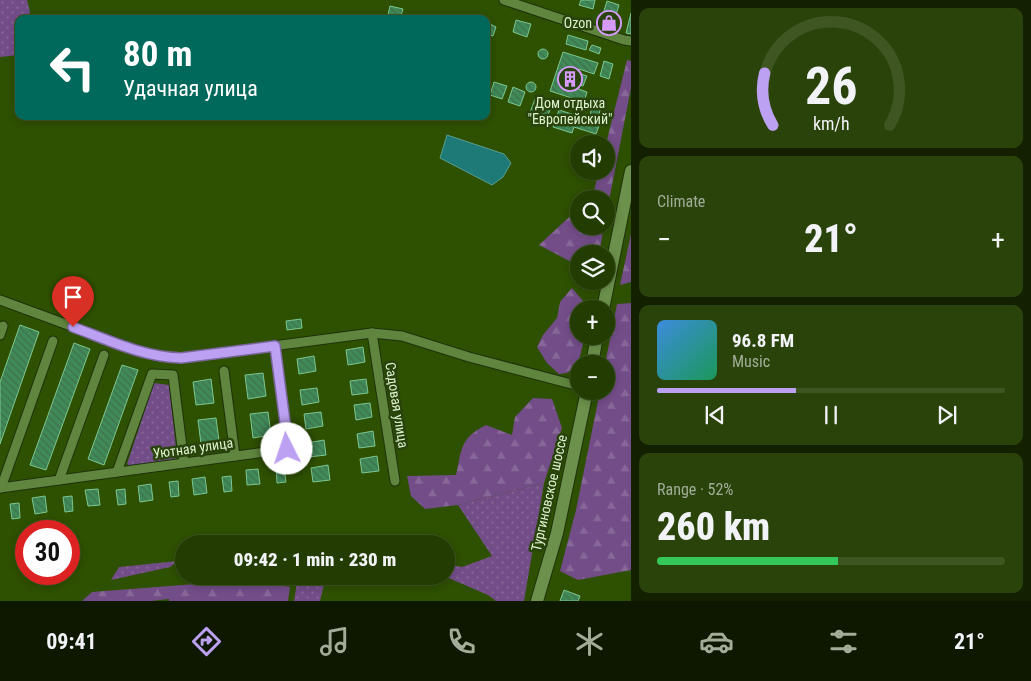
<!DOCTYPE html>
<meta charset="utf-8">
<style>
:root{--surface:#223c01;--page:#2a430b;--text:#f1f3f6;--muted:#a2ad99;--line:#3f5623;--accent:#bca0f2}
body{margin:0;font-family:"Roboto Condensed",sans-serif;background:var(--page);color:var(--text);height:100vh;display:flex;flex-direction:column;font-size:19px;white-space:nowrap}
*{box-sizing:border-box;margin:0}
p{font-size:16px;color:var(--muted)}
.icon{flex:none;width:28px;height:28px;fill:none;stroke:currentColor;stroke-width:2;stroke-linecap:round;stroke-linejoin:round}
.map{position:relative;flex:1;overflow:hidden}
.drawer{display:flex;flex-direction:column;gap:8px;padding:8px;background:#132101;width:400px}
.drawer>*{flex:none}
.top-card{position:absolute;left:15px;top:15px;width:475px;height:105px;border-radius:10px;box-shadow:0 2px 8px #0003,0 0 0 1px var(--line);background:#00695c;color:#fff;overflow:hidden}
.fabs{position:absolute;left:570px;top:135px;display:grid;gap:10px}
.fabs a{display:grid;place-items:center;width:45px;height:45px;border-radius:50%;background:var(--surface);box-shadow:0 2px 8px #0003,0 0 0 1px var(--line);font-size:25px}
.speed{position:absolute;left:15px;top:520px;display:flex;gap:10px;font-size:25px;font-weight:700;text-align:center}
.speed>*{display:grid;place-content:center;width:65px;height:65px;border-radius:50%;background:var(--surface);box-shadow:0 2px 8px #0003,0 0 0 1px var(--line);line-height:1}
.speed .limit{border:8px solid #d22;background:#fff;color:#111}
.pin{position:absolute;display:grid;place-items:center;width:42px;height:42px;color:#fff;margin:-51px -21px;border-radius:50% 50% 50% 0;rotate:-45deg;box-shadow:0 0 5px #0007}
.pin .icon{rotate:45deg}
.me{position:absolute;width:55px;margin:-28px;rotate:356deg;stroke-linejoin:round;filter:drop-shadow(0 0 4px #0008)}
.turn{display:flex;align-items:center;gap:18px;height:105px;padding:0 25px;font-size:22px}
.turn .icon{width:65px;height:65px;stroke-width:2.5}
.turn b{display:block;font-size:35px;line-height:42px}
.big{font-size:38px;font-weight:800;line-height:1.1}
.drawer .widget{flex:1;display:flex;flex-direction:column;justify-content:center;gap:8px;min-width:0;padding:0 18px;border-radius:10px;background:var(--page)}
.drawer .dial{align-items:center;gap:0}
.dial svg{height:130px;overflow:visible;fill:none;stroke:var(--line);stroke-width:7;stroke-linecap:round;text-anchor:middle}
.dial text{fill:var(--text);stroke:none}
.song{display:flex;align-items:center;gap:15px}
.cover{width:60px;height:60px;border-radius:8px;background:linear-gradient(135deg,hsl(210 70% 55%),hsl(150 70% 35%))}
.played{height:5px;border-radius:2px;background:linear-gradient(90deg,var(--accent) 40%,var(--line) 40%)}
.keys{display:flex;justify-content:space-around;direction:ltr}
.heat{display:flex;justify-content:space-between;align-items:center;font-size:28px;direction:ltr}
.charge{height:8px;border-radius:4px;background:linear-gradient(90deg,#34c759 52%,var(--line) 0)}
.trip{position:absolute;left:175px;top:535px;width:280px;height:50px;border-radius:25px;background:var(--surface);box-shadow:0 2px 8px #0003,0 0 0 1px var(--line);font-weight:800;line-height:50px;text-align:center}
.tab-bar{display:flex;height:80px;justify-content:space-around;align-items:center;background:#0e1800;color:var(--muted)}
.tab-bar .icon{width:35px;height:35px}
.tab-bar .current{color:var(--accent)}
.tab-bar b{font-size:22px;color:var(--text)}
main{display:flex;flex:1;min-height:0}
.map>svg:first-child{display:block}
</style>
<main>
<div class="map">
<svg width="631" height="601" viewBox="0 0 631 601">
<defs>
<pattern id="green-dots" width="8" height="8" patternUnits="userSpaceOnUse" patternTransform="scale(1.25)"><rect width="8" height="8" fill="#734d88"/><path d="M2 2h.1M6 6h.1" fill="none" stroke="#866798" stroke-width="1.8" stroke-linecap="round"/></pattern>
<pattern id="forest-firs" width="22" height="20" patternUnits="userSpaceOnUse" patternTransform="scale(1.25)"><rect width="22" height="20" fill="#734d88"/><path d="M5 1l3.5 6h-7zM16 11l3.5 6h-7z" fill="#866798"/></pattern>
<pattern id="building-back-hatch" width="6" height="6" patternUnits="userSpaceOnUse" patternTransform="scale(1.25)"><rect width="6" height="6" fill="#408a58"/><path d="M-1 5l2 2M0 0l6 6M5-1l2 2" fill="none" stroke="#41704d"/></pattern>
</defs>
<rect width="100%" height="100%" fill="#2e5001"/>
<g fill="url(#green-dots)">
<path d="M0,0H27L30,12L28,19H19V55L0,57Z"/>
<path d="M154,383L169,385L177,457L173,462L131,467L127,464Z"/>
<path d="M544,483L524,601H496L488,595L444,576H446V564L462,567L492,556L458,505Z"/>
<path d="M178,561L170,567L111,580L119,567Z"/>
<path d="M298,576H326L320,601H294Z"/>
</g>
<g fill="url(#forest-firs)">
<path d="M627,60L631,61V88L606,216V199H589L593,195L599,171H606V144Z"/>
<path d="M579,208V226H604L599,254H579V266L539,245Z"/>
<path d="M631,234V282L620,285Z"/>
<path d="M572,288L583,301L586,309H579V336H585L578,364L567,373L559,374L547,363L537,347L543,335L557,318L560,302Z"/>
<path d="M631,303V570L578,580L560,571L576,510L600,391H606L605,364L617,304Z"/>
<path d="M533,398L552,399L562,428L544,483L458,505L425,509L411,496L407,476L456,475C462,449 460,438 486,425L512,435L515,417Z"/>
<path d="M247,580L290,587L288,601H169V599L151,601H82L92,592Z"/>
</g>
<path fill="#1e7a77" stroke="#579e90" d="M447,135L504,154L511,163L503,177L492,185L440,158Z"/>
<g fill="url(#building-back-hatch)" stroke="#7dc791">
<path d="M581,0H595L593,9L579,5Z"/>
<path d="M607,1L619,5L612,28L600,24Z"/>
<path d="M390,6L403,9L400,19H387Z"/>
<path d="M631,13V34L626,33Z"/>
<path d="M516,20L531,24L527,37L513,32Z"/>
<path d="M490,24L496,27L493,36L487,34Z"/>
<path d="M568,35L588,41L586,50L566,44Z"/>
<path d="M592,45L601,48L599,54L589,50Z"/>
<circle cx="543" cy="54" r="5"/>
<path d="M563,52L598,63L594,74L579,69L578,73L587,76L583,86L574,83L573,87L587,92L584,102L550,91Z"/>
<path d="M604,61L613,64L609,79L600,76Z"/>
<path d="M494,82L507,86L502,99L490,95Z"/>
<circle cx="531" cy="87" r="5"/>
<path d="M513,87L525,92L520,106L508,102Z"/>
<path d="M535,99L552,105L547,117L543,116L541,122L528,118Z"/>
<path d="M593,101L602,103L598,118L590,116Z"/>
<path d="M559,110L600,123L596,134L574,127L572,133L553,127Z"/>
<path d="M301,319L302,328L287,330L286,321Z"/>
<path d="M20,325L39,332L0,444V382Z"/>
<path d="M74,343L90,349L46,470L30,465Z"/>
<path d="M363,347L365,362L348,365L346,350Z"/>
<path d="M314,356L316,371L299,374L297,359Z"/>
<path d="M122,365L138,370L104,465L88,459Z"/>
<path d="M263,373L266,396L248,399L245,375Z"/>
<path d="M211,379L214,403L196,405L193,382Z"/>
<path d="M366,379L368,393L352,395L350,381Z"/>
<path d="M317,388L319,402L302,405L300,390Z"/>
<path d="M370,403L372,417L356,420L354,405Z"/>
<path d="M268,412L271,435L253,438L250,414Z"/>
<path d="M321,412L323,426L306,429L304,414Z"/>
<path d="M216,418L219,441L201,444L198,420Z"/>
<path d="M373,431L375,446L359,448L357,434Z"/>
<path d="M324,440L326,455L309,457L307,443Z"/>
<path d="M377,456L379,471L362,473L360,459Z"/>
<path d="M328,465L330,480L313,482L311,468Z"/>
<path d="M284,467L286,482L277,483L276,468Z"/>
<path d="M258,469L260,484L247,485L246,470Z"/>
<path d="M231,476L232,491L224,492L222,477Z"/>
<path d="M205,477L207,493L194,495L192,479Z"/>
<path d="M178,481L179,496L171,497L169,482Z"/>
<path d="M151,484L153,500L140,502L138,486Z"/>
<path d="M98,489L100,505L88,506L85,490Z"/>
<path d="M125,489L126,504L118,505L116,490Z"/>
<path d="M45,496L47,512L35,514L32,498Z"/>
<path d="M72,496L73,511L65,512L63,497Z"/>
<path d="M19,503L20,518L12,519L10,504Z"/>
<path d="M564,590L580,596L578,601H560Z"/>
</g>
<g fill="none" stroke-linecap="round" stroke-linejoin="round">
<defs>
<g id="minor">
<path d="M504,0L624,40L631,41"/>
<path d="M0,300L128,347L157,356L181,358L372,333L402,336L469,357L579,386"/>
<path d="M372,333L395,481"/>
<path d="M0,335L3,326"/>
<path d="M224,371L235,456"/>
<path d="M117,472L152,374L173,375L184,463"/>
<path d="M59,480L104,355"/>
<path d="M0,488L287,449L288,445L275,346"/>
<path d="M1,488L53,341"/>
</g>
<g id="secondary">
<path d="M603,309L631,171"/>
<path d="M592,364L597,336"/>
<path d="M537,601L557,533L587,391"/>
</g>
</defs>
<use href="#minor" stroke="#1f320d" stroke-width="11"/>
<use href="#secondary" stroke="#1f320d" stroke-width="14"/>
<use href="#minor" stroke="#5f853e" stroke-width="9"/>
<use href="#secondary" stroke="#6c914c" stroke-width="12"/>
</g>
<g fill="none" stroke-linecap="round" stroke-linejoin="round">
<defs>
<path id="route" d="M73,327C108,340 143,357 181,358L275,346L288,445L287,449"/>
</defs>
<use href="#route" stroke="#7a689d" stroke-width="12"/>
<use href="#route" stroke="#bca0f2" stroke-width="9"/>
</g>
<defs>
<symbol id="shop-ring" viewBox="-11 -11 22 22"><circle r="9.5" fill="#29430d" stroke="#d69bfa" stroke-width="1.5"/><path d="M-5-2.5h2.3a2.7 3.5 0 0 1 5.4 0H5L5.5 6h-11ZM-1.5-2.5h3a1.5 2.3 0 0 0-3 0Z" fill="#d69bfa"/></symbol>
<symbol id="building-ring" viewBox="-11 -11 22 22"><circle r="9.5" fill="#29430d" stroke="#d69bfa" stroke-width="1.5"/><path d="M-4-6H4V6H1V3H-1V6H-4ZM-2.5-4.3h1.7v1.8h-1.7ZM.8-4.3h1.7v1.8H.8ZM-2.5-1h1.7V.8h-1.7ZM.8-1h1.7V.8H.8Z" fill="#d69bfa"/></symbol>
</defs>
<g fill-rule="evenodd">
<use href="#shop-ring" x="595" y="9" width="28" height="28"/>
<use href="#building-ring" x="556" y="65" width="28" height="28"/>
</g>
<g text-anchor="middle" stroke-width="5" stroke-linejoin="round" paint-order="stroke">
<g font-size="14" fill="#dcf1cc" stroke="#29430d" text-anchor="end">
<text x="592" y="28">Ozon</text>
<text x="570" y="108" text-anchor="middle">Дом отдыха<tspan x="570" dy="16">"Европейский"</tspan></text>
</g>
<g font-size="14" fill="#dcf1cc" stroke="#29430d">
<text transform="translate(397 405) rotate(81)" y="5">Садовая улица</text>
<text transform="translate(193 448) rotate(-8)" y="5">Уютная улица</text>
<text transform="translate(549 493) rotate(-77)" y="5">Тургиновское шоссе</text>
</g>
</g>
</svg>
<div class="fabs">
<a><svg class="icon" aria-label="sound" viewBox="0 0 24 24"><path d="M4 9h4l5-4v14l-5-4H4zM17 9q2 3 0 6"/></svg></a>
<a><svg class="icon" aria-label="search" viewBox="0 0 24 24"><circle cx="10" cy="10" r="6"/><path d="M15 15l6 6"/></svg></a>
<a><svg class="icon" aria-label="layers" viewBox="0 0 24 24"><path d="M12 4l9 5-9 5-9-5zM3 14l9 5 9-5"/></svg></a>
<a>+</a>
<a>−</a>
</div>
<div class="speed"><div class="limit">30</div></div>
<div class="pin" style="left:73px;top:327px;background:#d93025"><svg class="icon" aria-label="arrive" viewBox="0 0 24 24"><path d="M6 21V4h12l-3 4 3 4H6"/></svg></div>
<svg class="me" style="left:287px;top:449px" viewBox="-20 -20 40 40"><circle r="19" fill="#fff"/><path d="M0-13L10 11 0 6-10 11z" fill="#bca0f2"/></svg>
<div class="trip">09:42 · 1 min · 230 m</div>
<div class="top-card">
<div class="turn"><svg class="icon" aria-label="left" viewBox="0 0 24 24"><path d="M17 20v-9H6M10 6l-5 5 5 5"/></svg><div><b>80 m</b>Удачная улица</div></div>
</div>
</div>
<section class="drawer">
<div class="widget dial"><svg viewBox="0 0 100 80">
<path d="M14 69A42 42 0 1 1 86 69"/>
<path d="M14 69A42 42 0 0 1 9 37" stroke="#bca0f2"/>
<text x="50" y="56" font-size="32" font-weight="700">26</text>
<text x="50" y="72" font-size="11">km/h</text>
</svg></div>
<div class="widget"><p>Climate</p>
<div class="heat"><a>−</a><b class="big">21°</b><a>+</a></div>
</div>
<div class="widget">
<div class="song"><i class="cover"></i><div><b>96.8 FM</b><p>Music</p></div></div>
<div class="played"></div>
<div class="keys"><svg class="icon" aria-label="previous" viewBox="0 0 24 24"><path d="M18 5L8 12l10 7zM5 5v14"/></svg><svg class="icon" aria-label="pause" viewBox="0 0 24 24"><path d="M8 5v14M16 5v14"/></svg><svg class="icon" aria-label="next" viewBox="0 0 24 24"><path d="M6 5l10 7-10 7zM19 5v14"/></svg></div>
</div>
<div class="widget"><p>Range · 52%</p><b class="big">260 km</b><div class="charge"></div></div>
</section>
</main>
<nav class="tab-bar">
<b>09:41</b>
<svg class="icon current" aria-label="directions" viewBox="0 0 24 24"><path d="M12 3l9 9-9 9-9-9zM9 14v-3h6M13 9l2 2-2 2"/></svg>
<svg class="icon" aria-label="music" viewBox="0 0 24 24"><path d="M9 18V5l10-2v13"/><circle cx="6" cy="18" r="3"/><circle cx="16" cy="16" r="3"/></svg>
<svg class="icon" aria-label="phone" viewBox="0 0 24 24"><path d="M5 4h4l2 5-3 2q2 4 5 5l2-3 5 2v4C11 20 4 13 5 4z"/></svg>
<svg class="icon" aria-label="climate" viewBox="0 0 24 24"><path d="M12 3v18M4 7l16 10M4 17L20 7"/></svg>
<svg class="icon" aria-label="car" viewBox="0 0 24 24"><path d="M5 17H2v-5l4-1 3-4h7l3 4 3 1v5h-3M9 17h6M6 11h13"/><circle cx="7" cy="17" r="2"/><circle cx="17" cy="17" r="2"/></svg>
<svg class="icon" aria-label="filters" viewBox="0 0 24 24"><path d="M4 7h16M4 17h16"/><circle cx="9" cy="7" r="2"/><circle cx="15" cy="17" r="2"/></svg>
<b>21°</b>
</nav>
